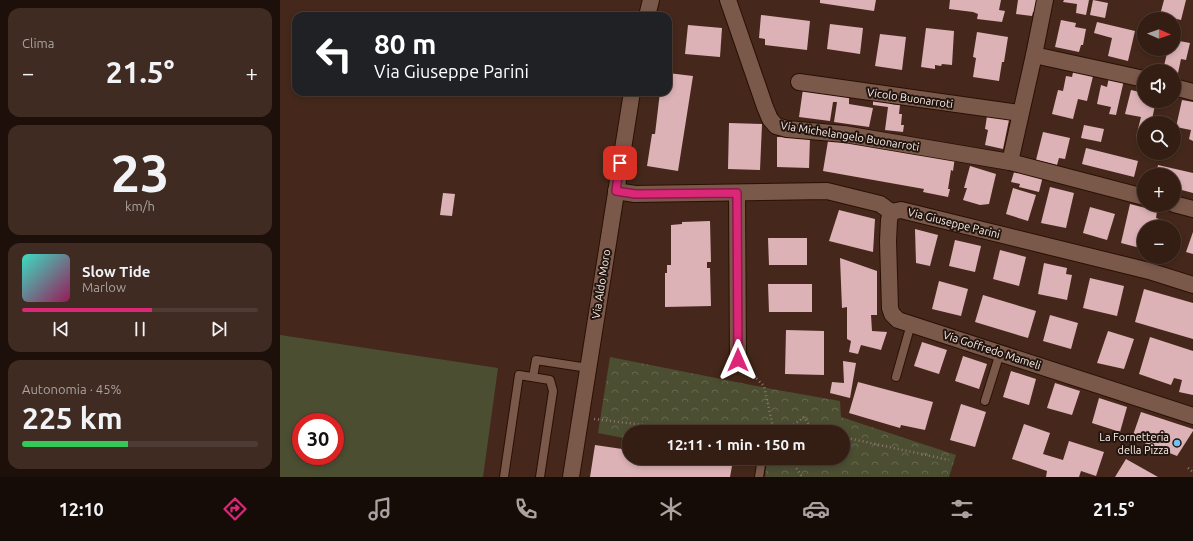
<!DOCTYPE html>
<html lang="it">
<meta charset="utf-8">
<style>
:root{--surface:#341e14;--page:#3f2b22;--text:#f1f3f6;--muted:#a9a2a0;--line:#4e3c34;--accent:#db2777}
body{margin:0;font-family:Ubuntu,sans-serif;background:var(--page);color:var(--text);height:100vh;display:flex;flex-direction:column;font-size:15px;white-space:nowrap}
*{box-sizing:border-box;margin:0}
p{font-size:13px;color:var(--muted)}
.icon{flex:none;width:22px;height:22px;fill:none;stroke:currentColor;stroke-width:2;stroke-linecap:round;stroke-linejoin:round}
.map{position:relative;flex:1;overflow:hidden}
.panel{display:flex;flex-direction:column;gap:8px;padding:8px;background:#1d100b;width:280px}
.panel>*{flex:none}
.hud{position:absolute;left:12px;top:12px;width:380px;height:84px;border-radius:12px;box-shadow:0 2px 6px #0003,0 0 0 1px var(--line);background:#202124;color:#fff;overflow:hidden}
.needle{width:26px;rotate:92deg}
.tools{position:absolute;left:857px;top:12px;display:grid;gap:8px}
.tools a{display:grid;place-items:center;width:44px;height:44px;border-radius:50%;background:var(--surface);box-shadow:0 2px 6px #0003,0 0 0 1px var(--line);font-size:20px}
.speed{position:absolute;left:12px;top:413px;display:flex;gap:8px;font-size:20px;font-weight:700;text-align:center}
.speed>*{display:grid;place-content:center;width:52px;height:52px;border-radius:50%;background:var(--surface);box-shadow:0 2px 6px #0003,0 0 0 1px var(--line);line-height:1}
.speed .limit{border:6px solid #d22;background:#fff;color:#111}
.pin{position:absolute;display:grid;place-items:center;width:34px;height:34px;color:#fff;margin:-17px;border-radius:8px;box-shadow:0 2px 6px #0006}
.me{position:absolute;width:44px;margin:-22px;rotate:0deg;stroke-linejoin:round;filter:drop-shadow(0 0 3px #0008)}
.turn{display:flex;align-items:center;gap:14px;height:84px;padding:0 16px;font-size:18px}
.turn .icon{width:52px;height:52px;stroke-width:2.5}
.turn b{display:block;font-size:28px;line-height:34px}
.big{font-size:30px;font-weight:700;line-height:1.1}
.panel .tile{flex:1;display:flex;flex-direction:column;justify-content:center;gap:6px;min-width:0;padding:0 14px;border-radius:12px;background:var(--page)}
.panel .dial{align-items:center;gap:0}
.dial b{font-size:52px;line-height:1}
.song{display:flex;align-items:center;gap:12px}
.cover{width:48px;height:48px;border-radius:6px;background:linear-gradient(135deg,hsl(170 70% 55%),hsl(330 70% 35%))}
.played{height:4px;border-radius:2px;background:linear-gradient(90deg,var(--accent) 55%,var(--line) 55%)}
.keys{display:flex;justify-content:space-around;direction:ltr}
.heat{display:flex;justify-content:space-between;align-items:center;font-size:22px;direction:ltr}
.charge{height:6px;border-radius:3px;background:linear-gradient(90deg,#34c759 45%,var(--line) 0)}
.trip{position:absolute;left:342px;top:425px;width:228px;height:40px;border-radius:20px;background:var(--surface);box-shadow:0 2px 6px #0003,0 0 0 1px var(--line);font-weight:700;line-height:40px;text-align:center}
.menu{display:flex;height:64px;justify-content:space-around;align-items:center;background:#150c08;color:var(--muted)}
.menu .icon{width:28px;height:28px}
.menu .current{color:var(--accent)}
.menu b{font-size:18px;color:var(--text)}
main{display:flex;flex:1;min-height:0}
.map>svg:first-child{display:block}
</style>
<main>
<section class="panel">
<div class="tile"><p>Clima</p>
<div class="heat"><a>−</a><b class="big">21.5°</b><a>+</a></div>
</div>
<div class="tile dial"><b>23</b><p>km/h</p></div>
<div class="tile">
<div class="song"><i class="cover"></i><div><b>Slow Tide</b><p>Marlow</p></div></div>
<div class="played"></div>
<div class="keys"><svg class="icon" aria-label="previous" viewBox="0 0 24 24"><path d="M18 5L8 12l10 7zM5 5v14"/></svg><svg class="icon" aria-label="pause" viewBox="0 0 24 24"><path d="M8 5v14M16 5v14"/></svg><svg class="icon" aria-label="next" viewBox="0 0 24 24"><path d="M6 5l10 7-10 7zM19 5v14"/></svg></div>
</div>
<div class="tile"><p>Autonomia · 45%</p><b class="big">225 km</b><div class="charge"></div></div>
</section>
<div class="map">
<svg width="913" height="477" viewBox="0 0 913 477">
<defs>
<pattern id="park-crowns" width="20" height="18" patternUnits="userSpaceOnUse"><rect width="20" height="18" fill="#4c4e32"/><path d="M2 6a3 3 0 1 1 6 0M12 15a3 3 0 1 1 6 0" fill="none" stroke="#676850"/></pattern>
</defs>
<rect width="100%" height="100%" fill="#45281b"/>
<path fill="#4c4e32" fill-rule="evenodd" d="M0,335L218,368L203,477H0ZM21,422H55V456H21Z"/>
<path fill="url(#park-crowns)" d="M330,357L486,388L560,401L561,417L676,455L669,477H485L487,462L462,458H563V432H349V439L318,433Z"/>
<g fill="#dcb2b6">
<path d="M540,0H596L594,11L540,3Z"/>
<path d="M670,0H721L719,10L725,11L722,22L697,19L698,14L693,12L669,9Z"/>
<path d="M738,0H762L760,13L753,12L752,16L736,14Z"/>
<path d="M784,0H809L806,15L796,13L797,4L783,2Z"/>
<path d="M813,0L828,3L825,18L810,15Z"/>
<path d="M884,0H906L901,20L880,15Z"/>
<rect x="313" y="11" width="22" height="5"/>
<path d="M481,15L530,21L527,50L485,45V39L479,38Z"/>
<path d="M781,20L796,23L795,27L806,29L803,45H801L799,52L775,47Z"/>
<path d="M817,22L855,31L848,61L828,56L832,38L814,33Z"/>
<path d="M550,24L583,28L580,54L547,49Z"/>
<path d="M408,25L442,28L440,57L405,54Z"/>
<path d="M646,28L674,31L672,65L662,64L661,66L655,65V69L641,67Z"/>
<path d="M862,29H864V42L859,40Z"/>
<path d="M697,32L728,37L724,62H722L719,81L693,77L696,58L693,57Z"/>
<path d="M600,34L626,37L622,70L595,66Z"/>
<path d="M894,40L910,43L906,60L901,59L898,73L894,72V71L883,70L888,49H894Z"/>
<path d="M794,68L814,72L807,101L798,99L793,119L772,114L778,90L783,91L786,76L792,77Z"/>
<path d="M388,73L413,76L398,171L367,166L372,134H375L380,92H388Z"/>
<path d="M829,77L844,80L836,115L829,114L831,107L817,104L821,85L827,87Z"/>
<path d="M523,89L569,96V104L593,108L589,127L554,122L557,102H553L550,121L519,117Z"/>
<path d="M851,90L864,93V101H876L872,119L885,122L864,123V139L856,137L861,117L845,114Z"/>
<path d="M593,98L612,101L611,104L620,105L619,114H622L621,125H624L623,132L605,130L608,107L593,105Z"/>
<path d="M902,100L913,102V141L909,139L911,130L896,127Z"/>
<path d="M707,116L729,120L723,149L705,145L708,130L705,129Z"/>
<path d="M449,123L482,124L480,170L448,169Z"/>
<path d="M804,125L824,129L821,142L801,138Z"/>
<path d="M763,132L790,138L785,159L779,158L777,165L756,160Z"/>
<path d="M549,135L675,157L673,171L671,170L668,189H670L668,197L643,192L644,189L543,171Z"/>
<path d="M497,137L530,138L529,168L497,167Z"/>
<path d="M806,148L858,161L854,177L802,164Z"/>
<path d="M878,165L913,173V193L894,188V175H876Z"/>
<path d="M690,166L716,174L709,204L700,205L683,200L687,188H684Z"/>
<path d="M735,169L763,176L759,192L739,187L740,184L731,182Z"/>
<path d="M770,187L794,193L786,228L761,223Z"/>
<path d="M733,188L756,195L748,221L726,214Z"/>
<path d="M163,193L175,194L172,216L160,215Z"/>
<path d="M850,204L877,211L876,218L882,220L880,227L875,225L874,227H864V249L841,243Z"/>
<path d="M810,207L835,214L827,240L803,233Z"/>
<path d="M559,210L595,219L593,252L549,241Z"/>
<path d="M430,221L431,262H427V268H430L431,306L385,307V273H387V265H391V225L402,224V222Z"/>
<path d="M635,229L658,235L650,266L636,263Z"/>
<path d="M913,232V254L906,252Z"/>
<path d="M488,238H527V265H489Z"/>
<path d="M675,240L701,246L695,272L669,266Z"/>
<path d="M720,250L746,257L739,286L713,279Z"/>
<path d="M560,258L597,271V315H591L592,331L607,332L601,350L581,345L578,354L569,352L571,341L567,339V307L562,308Z"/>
<path d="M764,263L787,268L786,274L792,275L787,300L758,294Z"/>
<path d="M810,278L844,286L837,316L803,308Z"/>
<path d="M659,281L688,289L681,316L652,309Z"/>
<path d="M488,284H532V312H489Z"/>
<path d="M864,289L913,303V339L855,322Z"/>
<path d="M703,295L756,311L748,338L695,322Z"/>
<path d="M770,315L798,323L791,349L763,341Z"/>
<path d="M506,330L544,331V375L505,374Z"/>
<path d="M828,331L854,339L844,369L817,363Z"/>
<path d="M870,337L913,351V395L899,392L902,380L894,378L891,385L859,374Z"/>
<path d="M642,342L667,350L659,374L634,366Z"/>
<path d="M683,356L707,364L699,389L675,381Z"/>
<path d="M563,361L576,363L570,398L550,393L552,382L564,383Z"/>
<path d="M731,371L756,379L749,405L723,397Z"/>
<path d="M578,382L653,402L645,430L621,425L620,428L569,413Z"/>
<path d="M775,383L800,391L792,415L767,408Z"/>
<path d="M819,398L847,407L840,432L812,423Z"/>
<path d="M681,404L706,412L695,447L670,440Z"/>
<path d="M861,412L913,429V431L897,456L852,438Z"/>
<path d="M744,424L770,433L763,454L783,460L789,441L824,452L816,476L801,471L799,477H766L767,471L732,459Z"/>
<path d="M315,445L349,450V458H381L414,463L415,461L452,466L450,477H310Z"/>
<path d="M846,459L878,477H835Z"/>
</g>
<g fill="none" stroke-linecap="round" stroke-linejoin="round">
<defs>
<g id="lane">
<path d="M253,377L256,360L308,368"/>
<path d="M616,377L631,324"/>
<path d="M705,401L720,353"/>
<path d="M224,477L239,375L270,380L273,391L260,477"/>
<path d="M479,477L481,465"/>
</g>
<g id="street">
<path d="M448,0L485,107L490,119L496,126L507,129L564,134L730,162L864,197"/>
<path d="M367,16L371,0"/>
<path d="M754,55L864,79"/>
<path d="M519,82L740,113"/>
<path d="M894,87L913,92"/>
<path d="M730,162L754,55L765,0"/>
<path d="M336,191L355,194L547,191L600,204L611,212L621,210L869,271L913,285"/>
<path d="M457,193L458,360"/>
<path d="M894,204L913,209"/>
<path d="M611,212L609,220L608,241L610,308L612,314L618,320L913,416"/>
<path d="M291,477L352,92"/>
</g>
</defs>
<use href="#lane" stroke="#2a1004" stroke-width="10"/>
<use href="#street" stroke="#2a1004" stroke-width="18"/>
<g stroke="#8e776d" stroke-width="2.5" stroke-dasharray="1 3" stroke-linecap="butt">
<path d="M468,370L484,386L494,432"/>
<path d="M314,419L424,432"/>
<path d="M504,432L524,417L533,431L538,432"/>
<path d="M563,437L669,460"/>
<path d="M510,458L522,477"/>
<path d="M429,463L430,458"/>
<path d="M908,468L913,472"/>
</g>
<use href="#lane" stroke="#7a594b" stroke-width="8"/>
<use href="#street" stroke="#7a594b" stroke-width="16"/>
</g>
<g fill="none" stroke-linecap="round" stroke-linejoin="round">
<defs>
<path id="route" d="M340,163L336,191L355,194L457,193L458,360"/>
</defs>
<use href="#route" stroke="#8e194d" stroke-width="10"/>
<use href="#route" stroke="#db2777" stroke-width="7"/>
</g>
<circle fill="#72c1f5" stroke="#22150f" stroke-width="1.5" cx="897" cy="443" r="4"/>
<g text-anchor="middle" stroke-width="4" stroke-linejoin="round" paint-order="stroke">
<g font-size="11" fill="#fcede6" stroke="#22150f">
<text transform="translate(630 98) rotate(8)" y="4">Vicolo Buonarroti</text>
<text transform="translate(570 136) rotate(9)" y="4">Via Michelangelo Buonarroti</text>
<text transform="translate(674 223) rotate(14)" y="4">Via Giuseppe Parini</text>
<text transform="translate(321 284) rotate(-81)" y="4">Via Aldo Moro</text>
<text transform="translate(712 350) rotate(18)" y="4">Via Goffredo Mameli</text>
</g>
<g font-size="11" fill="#fcede6" stroke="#22150f" text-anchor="end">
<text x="889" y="441">La Fornetteria<tspan x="889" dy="13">della Pizza</tspan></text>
</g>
</g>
</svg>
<div class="tools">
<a><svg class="needle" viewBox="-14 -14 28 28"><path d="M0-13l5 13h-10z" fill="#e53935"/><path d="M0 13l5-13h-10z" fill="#a9a2a0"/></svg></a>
<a><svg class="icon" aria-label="sound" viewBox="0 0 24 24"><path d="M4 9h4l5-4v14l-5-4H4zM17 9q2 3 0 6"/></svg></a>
<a><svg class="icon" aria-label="search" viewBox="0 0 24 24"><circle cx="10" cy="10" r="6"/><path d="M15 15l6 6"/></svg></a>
<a>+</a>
<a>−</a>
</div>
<div class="speed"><div class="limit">30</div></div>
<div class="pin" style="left:340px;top:163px;background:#d93025"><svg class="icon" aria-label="arrive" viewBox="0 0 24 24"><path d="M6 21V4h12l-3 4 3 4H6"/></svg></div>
<svg class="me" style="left:458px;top:360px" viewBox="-20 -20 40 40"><path d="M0-17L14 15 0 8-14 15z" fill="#db2777" stroke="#fff" stroke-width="4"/></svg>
<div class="trip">12:11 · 1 min · 150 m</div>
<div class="hud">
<div class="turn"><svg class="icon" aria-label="left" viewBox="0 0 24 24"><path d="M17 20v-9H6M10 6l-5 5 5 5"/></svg><div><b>80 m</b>Via Giuseppe Parini</div></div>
</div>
</div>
</main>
<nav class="menu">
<b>12:10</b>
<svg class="icon current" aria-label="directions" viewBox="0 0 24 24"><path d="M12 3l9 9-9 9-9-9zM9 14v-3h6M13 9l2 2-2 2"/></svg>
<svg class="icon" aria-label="music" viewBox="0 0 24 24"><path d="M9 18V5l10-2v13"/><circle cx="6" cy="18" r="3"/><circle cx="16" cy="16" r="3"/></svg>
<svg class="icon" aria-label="phone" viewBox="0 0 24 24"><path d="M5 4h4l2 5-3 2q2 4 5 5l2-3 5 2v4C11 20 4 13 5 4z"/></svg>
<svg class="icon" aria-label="climate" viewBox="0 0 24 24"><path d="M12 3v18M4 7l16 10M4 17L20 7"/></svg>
<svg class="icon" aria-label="car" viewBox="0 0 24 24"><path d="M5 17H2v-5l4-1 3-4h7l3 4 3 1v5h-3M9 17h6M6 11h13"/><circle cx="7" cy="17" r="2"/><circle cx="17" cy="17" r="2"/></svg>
<svg class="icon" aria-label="filters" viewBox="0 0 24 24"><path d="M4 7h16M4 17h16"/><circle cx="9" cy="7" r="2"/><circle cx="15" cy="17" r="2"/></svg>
<b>21.5°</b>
</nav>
